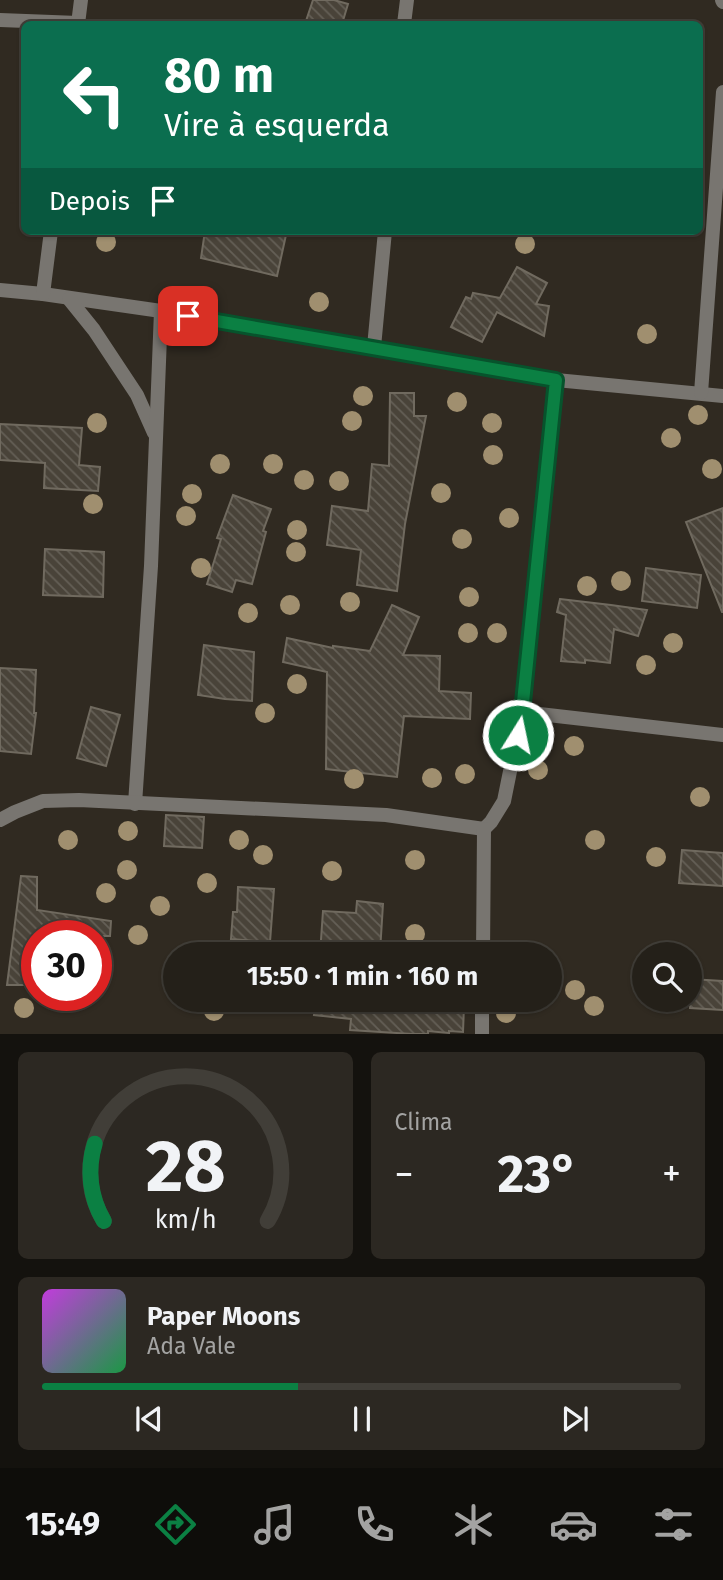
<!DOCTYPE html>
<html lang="pt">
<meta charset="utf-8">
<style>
:root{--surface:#242019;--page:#2c2822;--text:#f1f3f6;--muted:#a3a3a2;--line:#413e38;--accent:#0b8043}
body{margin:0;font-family:"Fira Sans",sans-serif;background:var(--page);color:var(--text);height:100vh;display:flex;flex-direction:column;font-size:26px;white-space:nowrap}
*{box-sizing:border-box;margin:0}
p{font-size:23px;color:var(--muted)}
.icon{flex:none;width:38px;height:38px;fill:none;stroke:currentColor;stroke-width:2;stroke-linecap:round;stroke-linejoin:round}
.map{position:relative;height:1034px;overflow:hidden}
.drawer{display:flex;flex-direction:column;gap:18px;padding:18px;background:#14120e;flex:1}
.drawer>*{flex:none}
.hud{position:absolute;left:21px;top:21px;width:682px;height:214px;border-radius:10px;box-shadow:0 2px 5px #0004,0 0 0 2px var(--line);background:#0b6e4f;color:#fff;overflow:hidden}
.fabs{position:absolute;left:632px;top:942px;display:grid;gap:14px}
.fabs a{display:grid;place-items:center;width:70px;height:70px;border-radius:50%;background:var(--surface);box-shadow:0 2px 5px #0004,0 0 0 2px var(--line);font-size:35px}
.speed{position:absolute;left:21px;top:920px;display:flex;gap:14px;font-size:35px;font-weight:700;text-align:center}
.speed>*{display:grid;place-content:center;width:91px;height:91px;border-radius:50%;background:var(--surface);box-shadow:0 2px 5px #0004,0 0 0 2px var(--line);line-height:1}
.speed .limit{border:10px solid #d22;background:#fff;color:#111}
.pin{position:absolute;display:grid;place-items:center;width:60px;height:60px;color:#fff;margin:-30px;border-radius:14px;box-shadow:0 4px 10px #0006}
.me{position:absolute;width:77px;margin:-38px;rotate:10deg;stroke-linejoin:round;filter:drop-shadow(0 0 5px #0008)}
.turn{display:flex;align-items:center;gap:24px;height:147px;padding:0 28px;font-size:32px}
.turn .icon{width:91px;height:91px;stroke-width:2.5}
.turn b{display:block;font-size:49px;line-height:60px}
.then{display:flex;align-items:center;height:66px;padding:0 28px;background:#0003;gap:14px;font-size:26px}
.big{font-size:52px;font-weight:700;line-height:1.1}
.drawer .widget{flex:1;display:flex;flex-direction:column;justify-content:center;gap:10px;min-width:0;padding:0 24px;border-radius:10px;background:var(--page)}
.drawer .dial{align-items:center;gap:0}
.dial svg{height:182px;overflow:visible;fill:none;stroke:var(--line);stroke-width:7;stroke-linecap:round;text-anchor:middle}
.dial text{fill:var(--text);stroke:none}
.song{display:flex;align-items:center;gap:21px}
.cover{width:84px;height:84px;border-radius:10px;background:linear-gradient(135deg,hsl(290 70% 55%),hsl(140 70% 35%))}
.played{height:7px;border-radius:4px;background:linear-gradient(90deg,var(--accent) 40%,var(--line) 40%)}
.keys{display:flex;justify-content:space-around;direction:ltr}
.heat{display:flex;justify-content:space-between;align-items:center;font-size:38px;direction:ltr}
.drawer .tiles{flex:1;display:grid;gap:18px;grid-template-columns:1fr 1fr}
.widget:last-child{grid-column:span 2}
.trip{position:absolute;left:163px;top:942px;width:399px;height:70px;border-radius:35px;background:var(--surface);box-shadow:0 2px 5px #0004,0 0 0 2px var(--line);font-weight:700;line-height:70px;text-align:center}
.menu{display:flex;height:112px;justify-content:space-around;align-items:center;background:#0e0d0a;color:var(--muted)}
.menu .icon{width:49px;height:49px}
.menu .current{color:var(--accent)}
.menu b{font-size:32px;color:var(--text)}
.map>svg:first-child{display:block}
</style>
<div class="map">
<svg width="723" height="1034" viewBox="0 0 723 1034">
<defs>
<pattern id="building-back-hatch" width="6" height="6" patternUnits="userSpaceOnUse" patternTransform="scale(1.75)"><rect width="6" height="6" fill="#494339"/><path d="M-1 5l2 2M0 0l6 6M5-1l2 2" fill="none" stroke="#645f56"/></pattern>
</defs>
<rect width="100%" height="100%" fill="#302a21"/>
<g fill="url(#building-back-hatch)" stroke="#706a5f" stroke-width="2">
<path d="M313,0H334L348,4L342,24H305Z"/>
<path d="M205,231H272L286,235L277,276L201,258Z"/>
<path d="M517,267L547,283L536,304L549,306L544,336L497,312L482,342L451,327L466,297L471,299L473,293L500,298Z"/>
<path d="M390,393H414V416H426L405,524L397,591L357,585L361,550L327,545L332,506L368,511L372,464L389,466Z"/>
<path d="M0,424L82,428L79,465L100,467L98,491L44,488L45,463L0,460Z"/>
<path d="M233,495L271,509L263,531L266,532L252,584L236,580L232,592L207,584L221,539L217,538Z"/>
<path d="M723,508V612H722L686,522Z"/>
<path d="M45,549L104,552L103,597L43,595Z"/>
<path d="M646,568L701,575L697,608L642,601Z"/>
<path d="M560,599L611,605L647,610L638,636L614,629L610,663L585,660V663L561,661L566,615L557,612Z"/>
<path d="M392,605L419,617L403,655L440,656L439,691L471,693L470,719L404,716L397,777L326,769L327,672L283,662L287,638L333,648V646L370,651Z"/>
<path d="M204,645L254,652L252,701L225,699L198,695Z"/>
<path d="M0,668L36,670L34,713H36L31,754L0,751Z"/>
<path d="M91,707L120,715L106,766L77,758Z"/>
<path d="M166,815L204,817L202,848L164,846Z"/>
<path d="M682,850L723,853V886L679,883Z"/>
<path d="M21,876L37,877V910L111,921L110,936H37V985H7Z"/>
<path d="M238,887L274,889L270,942L231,939L233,912H237Z"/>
<path d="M357,901L383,904L380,952L394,954H320L323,911L356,913Z"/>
<path d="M690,979L723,981V1010L690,1008Z"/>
<path d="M316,999H451V1005L464,1006L463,1032L449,1031V1033L428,1031V1034H412L350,1030L351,1019L314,1015Z"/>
</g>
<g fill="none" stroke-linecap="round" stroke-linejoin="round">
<g stroke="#787570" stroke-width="14">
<path d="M722,0L723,2"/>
<path d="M0,20L78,23"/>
<path d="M78,24L81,0"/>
<path d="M404,24L407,0"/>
<path d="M0,290L43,294L161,311L556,380L723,396"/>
<path d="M43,294L51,231"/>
<path d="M69,299L94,330L137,395L154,433"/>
<path d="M374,347L385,231"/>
<path d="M701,393L723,92"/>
<path d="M522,712L723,735"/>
<path d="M135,804L151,566L161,311"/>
<path d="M0,820L15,812L43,801L79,800L386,815L484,829L491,822L504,801L522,712L556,380"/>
<path d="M483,954L484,829"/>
<path d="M482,999V1034"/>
</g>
</g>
<g fill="#a08f6f">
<circle cx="106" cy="242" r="10"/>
<circle cx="525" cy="244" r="10"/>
<circle cx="319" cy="302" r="10"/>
<circle cx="647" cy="334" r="10"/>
<circle cx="363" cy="396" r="10"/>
<circle cx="457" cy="402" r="10"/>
<circle cx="698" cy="415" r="10"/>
<circle cx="352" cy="421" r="10"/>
<circle cx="97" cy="423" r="10"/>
<circle cx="492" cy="423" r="10"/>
<circle cx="671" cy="438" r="10"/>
<circle cx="493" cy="455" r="10"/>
<circle cx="220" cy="464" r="10"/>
<circle cx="273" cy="464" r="10"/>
<circle cx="712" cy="469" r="10"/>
<circle cx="304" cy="480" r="10"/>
<circle cx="339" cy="481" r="10"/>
<circle cx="441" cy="493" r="10"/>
<circle cx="192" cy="494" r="10"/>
<circle cx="93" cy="504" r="10"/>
<circle cx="186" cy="516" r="10"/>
<circle cx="509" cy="518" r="10"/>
<circle cx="297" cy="530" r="10"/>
<circle cx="462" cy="539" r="10"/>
<circle cx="296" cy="552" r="10"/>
<circle cx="201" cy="568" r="10"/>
<circle cx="621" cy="581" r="10"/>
<circle cx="587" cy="586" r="10"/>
<circle cx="469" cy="597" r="10"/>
<circle cx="350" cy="602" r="10"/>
<circle cx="290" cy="605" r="10"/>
<circle cx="248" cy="613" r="10"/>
<circle cx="468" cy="633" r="10"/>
<circle cx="497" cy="633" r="10"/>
<circle cx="673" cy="643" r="10"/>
<circle cx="646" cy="665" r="10"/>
<circle cx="297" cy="684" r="10"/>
<circle cx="265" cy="713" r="10"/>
<circle cx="574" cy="746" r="10"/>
<circle cx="538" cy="770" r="10"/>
<circle cx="465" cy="774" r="10"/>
<circle cx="432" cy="778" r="10"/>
<circle cx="354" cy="779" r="10"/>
<circle cx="700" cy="797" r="10"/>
<circle cx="128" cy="831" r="10"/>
<circle cx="68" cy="840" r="10"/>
<circle cx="239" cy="840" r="10"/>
<circle cx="595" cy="840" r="10"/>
<circle cx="263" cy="855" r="10"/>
<circle cx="656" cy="857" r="10"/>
<circle cx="415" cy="860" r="10"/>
<circle cx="127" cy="870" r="10"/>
<circle cx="332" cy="871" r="10"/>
<circle cx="207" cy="883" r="10"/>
<circle cx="106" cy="893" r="10"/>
<circle cx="160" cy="906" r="10"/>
<circle cx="415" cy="934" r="10"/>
<circle cx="138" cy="935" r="10"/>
<circle cx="575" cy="990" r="10"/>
<circle cx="594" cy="1006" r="10"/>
<circle cx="24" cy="1008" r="10"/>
<circle cx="214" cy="1011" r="10"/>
<circle cx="506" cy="1013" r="10"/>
</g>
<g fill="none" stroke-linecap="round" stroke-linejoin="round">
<defs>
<path id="route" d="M188,316L556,380L522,712L518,735"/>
</defs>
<use href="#route" stroke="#07532c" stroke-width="18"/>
<use href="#route" stroke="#0b8043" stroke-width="12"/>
</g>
</svg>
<div class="fabs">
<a><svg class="icon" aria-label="search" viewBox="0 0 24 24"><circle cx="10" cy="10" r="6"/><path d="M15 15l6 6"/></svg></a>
</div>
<div class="speed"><div class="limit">30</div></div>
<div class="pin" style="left:188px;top:316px;background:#d93025"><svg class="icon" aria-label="arrive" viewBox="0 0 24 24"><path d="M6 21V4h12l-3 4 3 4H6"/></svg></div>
<svg class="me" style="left:518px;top:735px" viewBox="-20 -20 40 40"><circle r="17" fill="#0b8043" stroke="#fff" stroke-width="3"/><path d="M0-11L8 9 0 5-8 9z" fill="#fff"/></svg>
<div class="trip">15:50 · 1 min · 160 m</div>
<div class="hud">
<div class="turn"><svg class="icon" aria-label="left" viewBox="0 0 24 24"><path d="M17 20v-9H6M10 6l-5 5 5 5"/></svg><div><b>80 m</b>Vire à esquerda</div></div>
<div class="then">Depois<svg class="icon" aria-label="arrive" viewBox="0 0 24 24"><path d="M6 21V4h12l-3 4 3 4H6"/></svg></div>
</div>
</div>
<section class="drawer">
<div class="tiles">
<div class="widget dial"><svg viewBox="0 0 100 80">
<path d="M14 69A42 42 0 1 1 86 69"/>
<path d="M14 69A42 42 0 0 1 10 35" stroke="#0b8043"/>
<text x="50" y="56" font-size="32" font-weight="700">28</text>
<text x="50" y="72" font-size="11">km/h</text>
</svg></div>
<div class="widget"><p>Clima</p>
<div class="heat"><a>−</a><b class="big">23°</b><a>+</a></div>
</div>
<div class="widget">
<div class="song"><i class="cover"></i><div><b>Paper Moons</b><p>Ada Vale</p></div></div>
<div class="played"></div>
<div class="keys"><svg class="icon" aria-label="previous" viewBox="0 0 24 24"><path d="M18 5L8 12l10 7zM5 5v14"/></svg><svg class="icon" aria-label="pause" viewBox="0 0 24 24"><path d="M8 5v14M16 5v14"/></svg><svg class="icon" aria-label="next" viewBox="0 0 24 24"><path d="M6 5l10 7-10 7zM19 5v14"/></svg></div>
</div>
</div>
</section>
<nav class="menu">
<b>15:49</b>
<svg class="icon current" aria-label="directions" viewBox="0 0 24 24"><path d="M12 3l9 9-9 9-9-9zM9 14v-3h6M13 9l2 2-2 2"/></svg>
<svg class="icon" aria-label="music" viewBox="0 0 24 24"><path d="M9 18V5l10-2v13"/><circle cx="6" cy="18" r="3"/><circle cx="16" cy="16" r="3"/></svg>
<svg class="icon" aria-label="phone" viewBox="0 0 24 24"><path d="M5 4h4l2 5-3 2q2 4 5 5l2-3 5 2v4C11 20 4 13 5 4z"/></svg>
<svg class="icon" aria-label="climate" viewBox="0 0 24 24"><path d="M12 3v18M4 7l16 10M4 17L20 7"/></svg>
<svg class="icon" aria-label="car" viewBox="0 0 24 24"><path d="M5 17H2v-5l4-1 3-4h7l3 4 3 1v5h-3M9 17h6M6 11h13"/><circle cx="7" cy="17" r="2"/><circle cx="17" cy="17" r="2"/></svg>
<svg class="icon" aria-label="filters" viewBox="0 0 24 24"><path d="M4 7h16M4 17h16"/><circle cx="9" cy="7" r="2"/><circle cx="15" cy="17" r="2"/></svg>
</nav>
